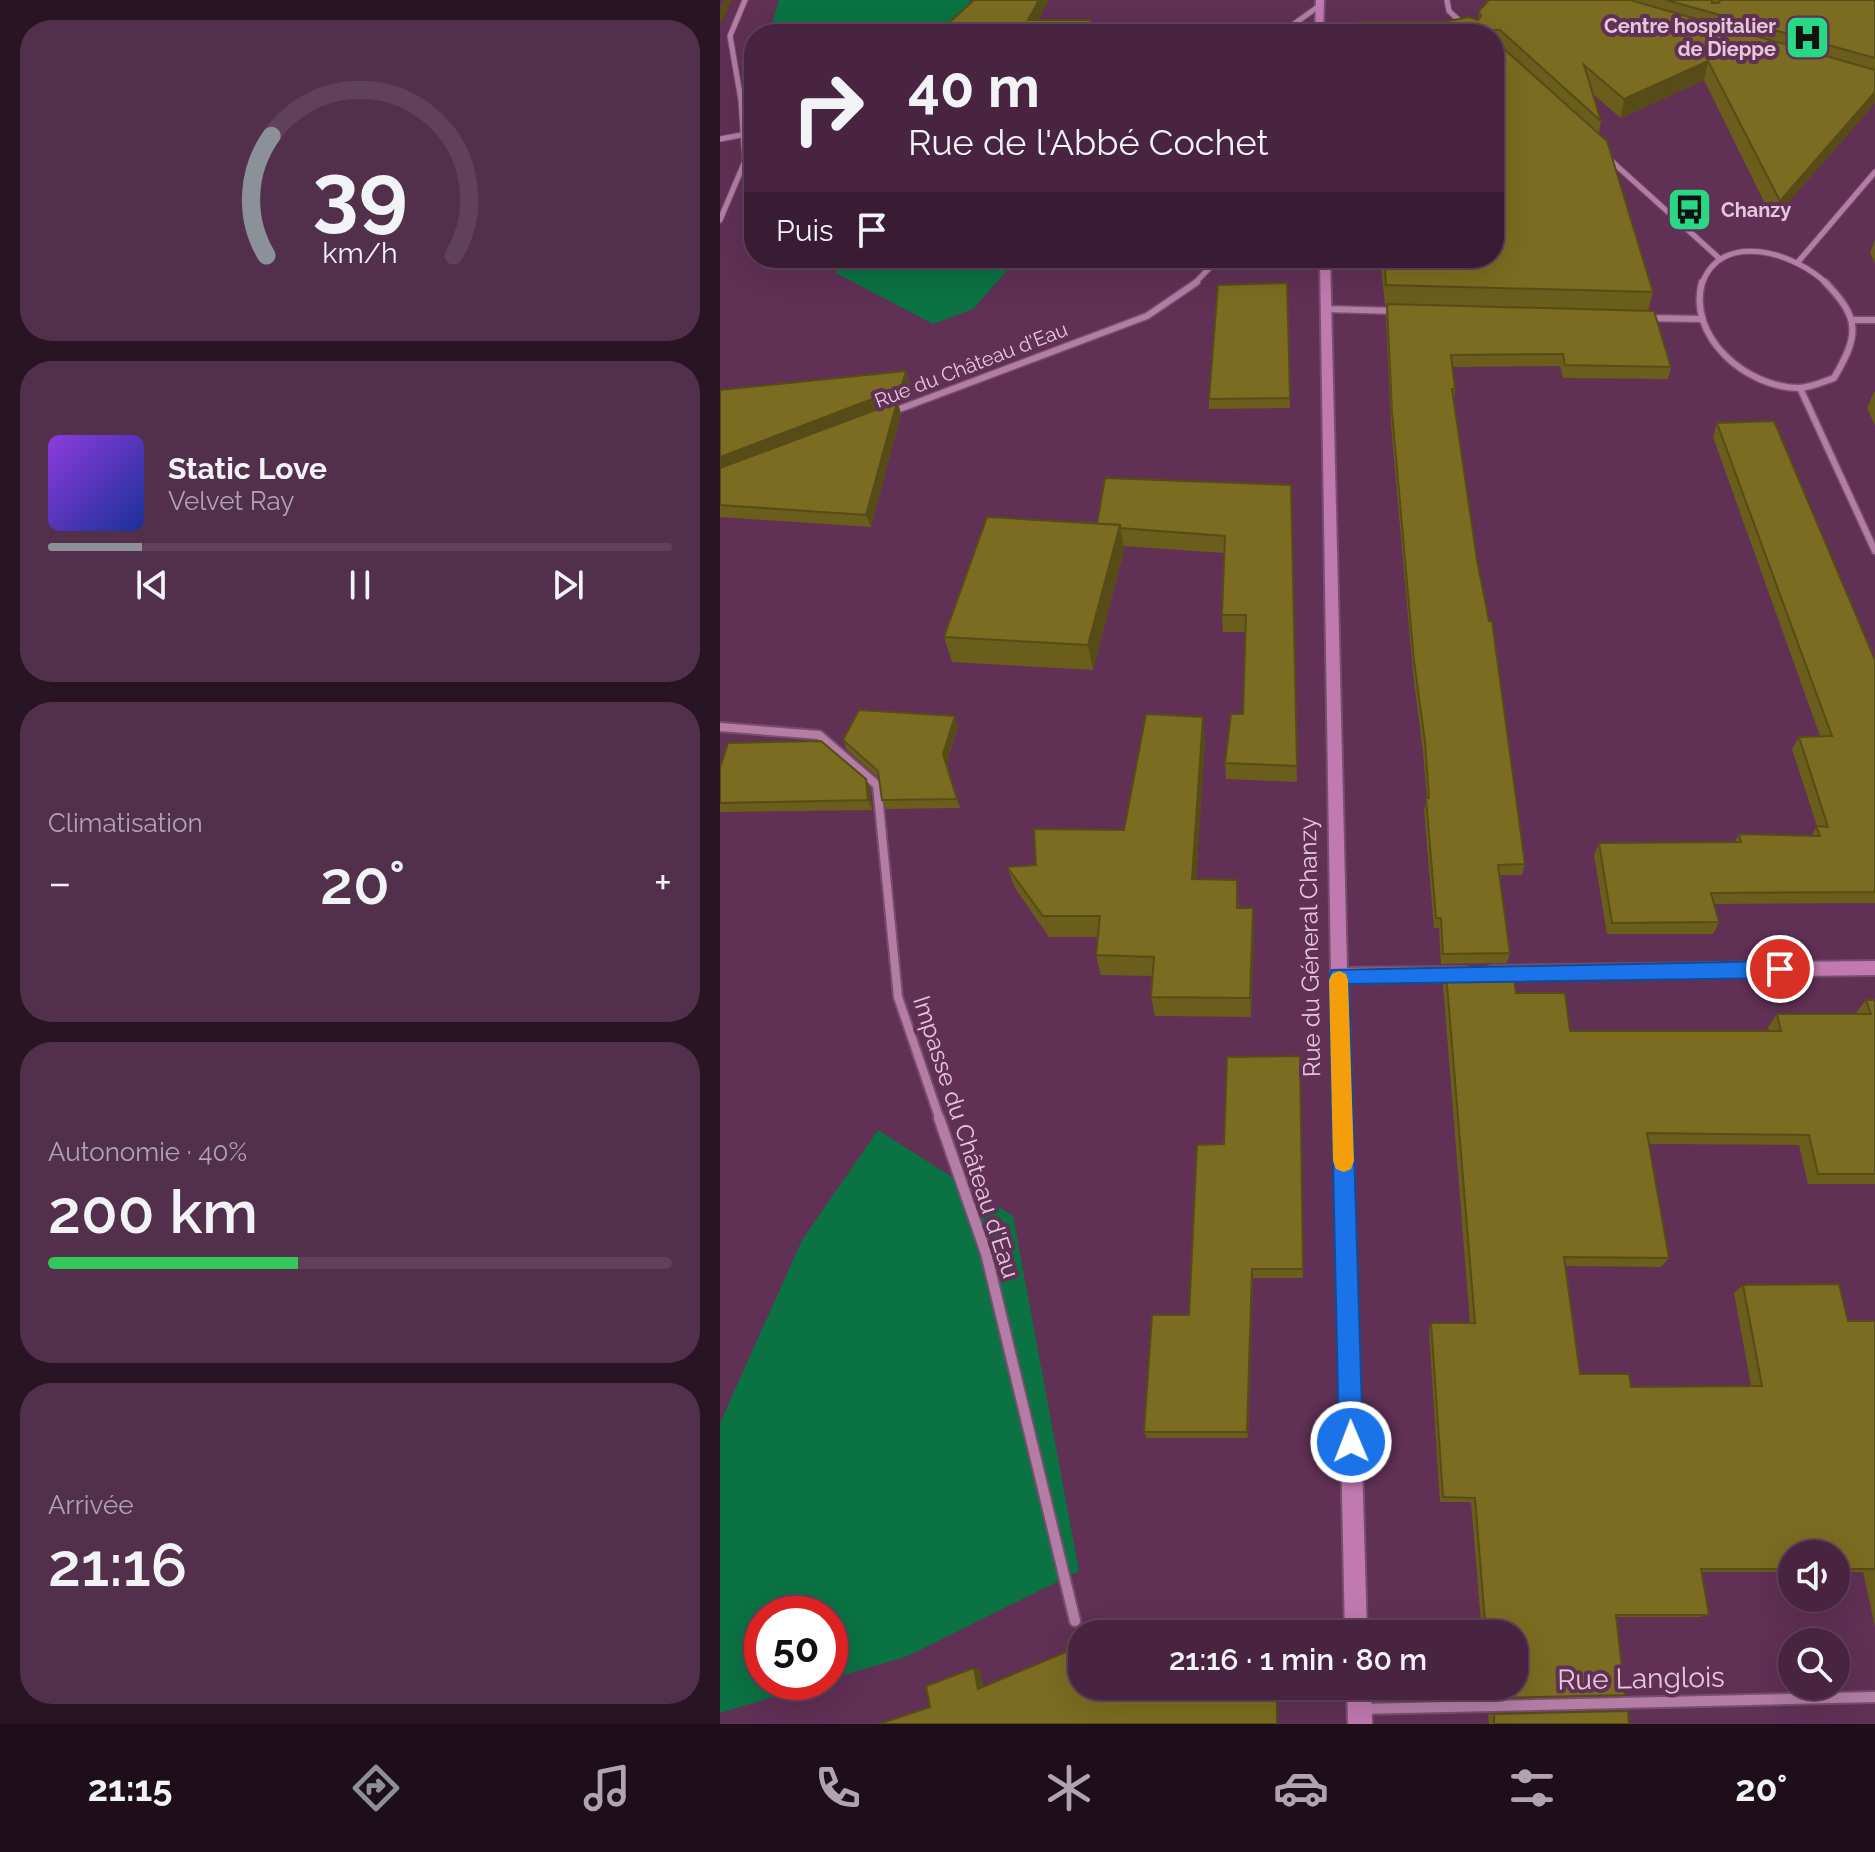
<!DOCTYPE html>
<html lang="fr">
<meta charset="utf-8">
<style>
:root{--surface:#482440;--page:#52304b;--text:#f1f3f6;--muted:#b1a4b1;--line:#604159;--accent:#8c9099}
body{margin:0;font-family:Raleway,sans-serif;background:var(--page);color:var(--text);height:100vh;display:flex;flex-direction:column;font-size:30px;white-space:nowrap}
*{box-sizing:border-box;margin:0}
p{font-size:26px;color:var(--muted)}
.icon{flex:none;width:44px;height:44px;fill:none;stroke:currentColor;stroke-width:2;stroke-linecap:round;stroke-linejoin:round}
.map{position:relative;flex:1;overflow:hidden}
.panel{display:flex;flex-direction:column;gap:20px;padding:20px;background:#281423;width:720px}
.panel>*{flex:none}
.hud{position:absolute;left:24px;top:24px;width:760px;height:244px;border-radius:32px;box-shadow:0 8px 32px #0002,0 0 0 2px var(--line);background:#482440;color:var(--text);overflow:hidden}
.controls{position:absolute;left:1058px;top:1540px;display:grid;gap:16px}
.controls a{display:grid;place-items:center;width:72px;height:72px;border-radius:50%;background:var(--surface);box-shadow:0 8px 32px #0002,0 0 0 2px var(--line);font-size:40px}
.speed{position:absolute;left:24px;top:1596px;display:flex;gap:16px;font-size:40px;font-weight:700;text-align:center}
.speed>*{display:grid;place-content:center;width:104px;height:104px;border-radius:50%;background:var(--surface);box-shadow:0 8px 32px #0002,0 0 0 2px var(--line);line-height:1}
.speed .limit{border:12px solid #d22;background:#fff;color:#111}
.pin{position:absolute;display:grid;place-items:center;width:68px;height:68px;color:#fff;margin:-34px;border:4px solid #fff;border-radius:50%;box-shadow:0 2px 8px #0007}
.me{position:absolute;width:88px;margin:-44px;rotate:359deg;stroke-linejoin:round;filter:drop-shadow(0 0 6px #0008)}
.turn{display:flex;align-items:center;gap:28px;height:168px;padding:0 32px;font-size:36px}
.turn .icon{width:104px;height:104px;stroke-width:2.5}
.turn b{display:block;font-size:56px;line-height:68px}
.then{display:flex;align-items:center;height:76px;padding:0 32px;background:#0003;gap:16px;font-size:30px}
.big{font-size:60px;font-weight:600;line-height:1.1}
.panel .card{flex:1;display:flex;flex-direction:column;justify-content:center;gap:12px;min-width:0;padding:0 28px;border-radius:32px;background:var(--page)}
.panel .dial{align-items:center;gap:0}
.dial svg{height:208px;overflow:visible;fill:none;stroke:var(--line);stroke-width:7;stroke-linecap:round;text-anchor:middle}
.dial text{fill:var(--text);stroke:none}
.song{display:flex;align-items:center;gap:24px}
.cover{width:96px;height:96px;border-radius:12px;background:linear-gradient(135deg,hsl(270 70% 55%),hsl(230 70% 35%))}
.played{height:8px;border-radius:4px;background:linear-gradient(90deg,var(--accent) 15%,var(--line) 15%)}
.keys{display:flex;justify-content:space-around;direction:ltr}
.heat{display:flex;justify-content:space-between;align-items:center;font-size:44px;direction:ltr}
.charge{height:12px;border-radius:6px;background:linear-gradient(90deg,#34c759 40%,var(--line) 0)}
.trip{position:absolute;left:348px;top:1620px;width:460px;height:80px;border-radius:32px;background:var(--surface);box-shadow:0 8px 32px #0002,0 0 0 2px var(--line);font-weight:600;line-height:80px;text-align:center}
.dock{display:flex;height:128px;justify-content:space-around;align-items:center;background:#1d0e1a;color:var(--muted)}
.dock .icon{width:56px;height:56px}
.dock .active{color:var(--accent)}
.dock b{font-size:36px;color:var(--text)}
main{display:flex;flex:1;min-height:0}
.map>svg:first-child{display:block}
</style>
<main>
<section class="panel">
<div class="card dial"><svg viewBox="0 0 100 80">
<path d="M14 69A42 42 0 1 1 86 69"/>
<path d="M14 69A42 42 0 0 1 16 23" stroke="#8c9099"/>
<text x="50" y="56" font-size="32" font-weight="700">39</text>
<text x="50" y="72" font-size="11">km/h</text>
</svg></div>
<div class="card">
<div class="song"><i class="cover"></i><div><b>Static Love</b><p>Velvet Ray</p></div></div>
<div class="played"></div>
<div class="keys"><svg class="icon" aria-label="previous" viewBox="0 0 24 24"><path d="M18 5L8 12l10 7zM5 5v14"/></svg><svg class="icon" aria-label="pause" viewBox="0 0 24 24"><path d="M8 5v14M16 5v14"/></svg><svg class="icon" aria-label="next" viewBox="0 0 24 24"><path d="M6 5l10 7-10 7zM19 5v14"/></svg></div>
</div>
<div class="card"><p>Climatisation</p>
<div class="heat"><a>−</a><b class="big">20°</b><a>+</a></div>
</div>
<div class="card"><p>Autonomie · 40%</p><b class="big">200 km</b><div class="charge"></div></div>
<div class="card"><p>Arrivée</p><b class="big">21:16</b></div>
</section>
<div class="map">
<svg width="1155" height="1724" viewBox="0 0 1155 1724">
<rect width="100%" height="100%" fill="#603055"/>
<g fill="#0a7243">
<path d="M59,0H250L248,34H49Z"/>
<path d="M122,258H298L253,309L213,324L116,273Z"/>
<path d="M158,1130L293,1216L359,1571L188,1656L110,1679V1614H42V1682H102L0,1713V1423L82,1240Z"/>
</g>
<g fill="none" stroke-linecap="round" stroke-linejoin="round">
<defs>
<g id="street-far3">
<path d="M727,0L729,11L754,34"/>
<path d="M567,34V29L599,6"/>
<path d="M0,139L21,135"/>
<path d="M887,157L1000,259"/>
<path d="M0,220L25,161L21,100L10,36L25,0"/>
<path d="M1078,262L1155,172"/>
<path d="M474,284L499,258"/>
<path d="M982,284C1001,229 1076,253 1107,284"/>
</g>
<g id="street-far2">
<path d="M982,282C967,337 1026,387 1078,388C1090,388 1103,382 1114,378C1139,335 1141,319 1105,282"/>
<path d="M606,309L678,311"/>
<path d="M927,318L981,319"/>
<path d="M1133,320H1155"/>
<path d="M1080,388L1155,551"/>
<path d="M169,413L427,316L477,282"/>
</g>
<path id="street-far1" d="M0,727L99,735L157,785L178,997L220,1120"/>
<g id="street">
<path d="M219,1118L266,1253L355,1621"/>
<path d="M641,1709L1155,1697"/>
</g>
<g id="secondary">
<path d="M596,0H604L603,34H595Z"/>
<path d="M600,258H610L627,968L745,967L751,969L753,974L751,979L745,981L628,983L647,1634H625L611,976Z"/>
<path d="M1155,961V975L772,980L766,978L764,973L766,968L772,966Z"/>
<path d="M627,1686H651L652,1724H628Z"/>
</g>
</defs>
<use href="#street-far3" stroke="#774f6e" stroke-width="7"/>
<use href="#street-far2" stroke="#774f6e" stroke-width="9"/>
<use href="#street-far1" stroke="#774f6e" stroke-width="12"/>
<use href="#street" stroke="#774f6e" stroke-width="14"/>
<use href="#secondary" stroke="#774f6e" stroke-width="4"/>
<path stroke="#a9829f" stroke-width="6" stroke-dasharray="8 8" stroke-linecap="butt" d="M393,1622L591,1628"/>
<use href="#street-far3" stroke="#b37da6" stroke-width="5"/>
<use href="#street-far2" stroke="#b37da6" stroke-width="6"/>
<use href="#street-far1" stroke="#b37da6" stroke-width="8"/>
<use href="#street" stroke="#b37da6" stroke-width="10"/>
<use href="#secondary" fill="#c07ab0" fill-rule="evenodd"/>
</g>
<g fill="#6b5d1c">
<path d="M769,0H1155V103L1053,220L984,80L901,118L873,94L881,121L879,133L933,292L928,311L951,367L948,379L843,378L840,366L733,367L735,389L734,402L757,560L805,864L802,875H780L790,953L787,963L721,964L719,928H714L704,810L707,798L703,752L693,673L671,425L666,317L667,305H665L660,258H774V34H639L640,22H724L758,20L759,11Z"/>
<path d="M1155,239V263L1150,253Z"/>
<path d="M567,283L570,408L489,409V399Z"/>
<path d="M190,383L185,400L178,403L181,414L151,527L0,517V390Z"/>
<path d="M1154,392H1155V426L1147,408Z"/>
<path d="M997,423L1155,660V903L994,904L999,922L993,934H887L874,855L879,843L1015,842L1019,834L1091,836L1097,826L1072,749L1079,737L1100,736L993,437Z"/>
<path d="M571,485L577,782L506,779L505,763L523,714L526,632H503L502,615L504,553L403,546L404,551L373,670L232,662L224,637L377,524Z"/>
<path d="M238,726L227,763L240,808L166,809L162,800L159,778L127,750L123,740Z"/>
<path d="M485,740L476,880H517L519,908L534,929L531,1017L435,1016L431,997L433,976L381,975L376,955L378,937H329L295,888L287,867L316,865L404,830Z"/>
<path d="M0,768L146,779L150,788L152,810L0,812Z"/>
<path d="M726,972L796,993L850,1031H1049L1048,1027L1057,1014H1137L1136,1013L1146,1000H1155V1184H1088L1079,1145L929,1144L949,1258L941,1267L846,1266L860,1374L911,1387L1031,1386L1014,1293L1023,1285L1128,1321H1155V1626L1143,1572H1116V1554H1072V1572H982L989,1615L979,1617H897L905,1695L767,1698L766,1686H794V1634H762L751,1502H720L709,1331L711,1323H750L723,985Z"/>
<path d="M580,1056L583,1278H533L528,1438H427L424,1432L469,1315L504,1144Z"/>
<path d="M898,1711L909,1724H769L768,1714Z"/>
</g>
<g fill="#574c17">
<path d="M4,0H12L0,25V8Z"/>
<path d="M319,0H329L311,34L308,20Z"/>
<path d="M371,20L373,34H369Z"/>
<path d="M988,61L984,80L901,118L904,99Z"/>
<path d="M1155,92V103L1053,220L1060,201Z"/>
<path d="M186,371L190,383L185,400L178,403L181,414L151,527L146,515L0,472V457Z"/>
<path d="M400,525L404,551L373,670L368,645Z"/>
<path d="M235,716L238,726L227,763L240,808L223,754Z"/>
<path d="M483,717L485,740L475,901L472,879Z"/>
<path d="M146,779L150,788L152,810L148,800Z"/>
<path d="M533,908L534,929L531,1017L530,998Z"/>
<path d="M532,1269L533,1278L528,1438L527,1432Z"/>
<path d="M254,1668L260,1669L264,1689H258Z"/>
</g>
<g fill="#7c6c21" stroke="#574c17" stroke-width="2">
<path d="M254,0H319L308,20H371L369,34H217Z"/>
<path d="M769,0H910L1155,70V92L1060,201L988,61L904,99L864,65L881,121L780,30H773V34H641L640,22H724L749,17L758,20L761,16L759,11Z"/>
<path d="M946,0H992V3H998L1001,0H1155V58Z"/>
<path d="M774,40L887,141L933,292L666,285L664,258H774Z"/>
<path d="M567,283L570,398L489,399L498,285Z"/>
<path d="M667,304L934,311L951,367L845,365L843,354L731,355L735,389H732L757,560L769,621H772L805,864L778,865L790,953L723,954L721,918H716L706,798H709L705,741L694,661L672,412Z"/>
<path d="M186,371L181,388L0,457V390Z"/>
<path d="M177,402L146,515L0,505V468Z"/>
<path d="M1054,421L1155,660V892L991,893L999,922L892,923L879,843L1021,842L1019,834L1100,836L1096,826L1108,827L1079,737L1112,736L997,423Z"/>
<path d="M385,478L571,485L577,766L505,763L511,714H523L526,615H502L505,536L400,528V525L377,524Z"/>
<path d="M267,517L400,525L368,645L224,637Z"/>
<path d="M139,710L235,716L223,754L237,799L162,800L158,771L123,740Z"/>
<path d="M426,714L483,717L472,879L517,880V908H533L530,998L431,997L434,957L376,955L380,916H323L287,867L316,865L314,829L404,830Z"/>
<path d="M101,741L146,779L148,800L0,803V768L8,743Z"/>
<path d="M793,971L796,993H845L850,1031H1061L1057,1014H1151L1146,1000H1155V1174H1098L1089,1135L927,1133L949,1258L844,1257L860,1374H909L911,1387L1042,1386L1023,1285L1119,1284L1128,1321H1155V1569H1116V1554H1072V1569H981L989,1615H896L905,1695L772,1698L771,1686H794V1634H766L755,1498L723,1497L711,1323H755L726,972Z"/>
<path d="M580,1056L583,1269H532L527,1432H424L432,1315H469L477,1145L504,1144L507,1057Z"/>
<path d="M347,1642H362V1686H557V1724H159L210,1707L206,1686L254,1668L258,1689L346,1652Z"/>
<path d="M908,1711L909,1724H774V1714Z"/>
</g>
<path fill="#1a73e8" stroke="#114b97" stroke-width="2" d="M1060,961L1067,963L1070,969L1067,975L1060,978L629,984L643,1442L639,1451L631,1454L623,1451L619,1442L609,976L612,970Z"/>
<path fill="#f59e0b" d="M619,971L626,974L628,980L634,1161L631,1169L624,1172L616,1169L613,1161L609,980L612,974Z"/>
<defs>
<symbol id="hospital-square" viewBox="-11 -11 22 22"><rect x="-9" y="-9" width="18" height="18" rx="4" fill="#28d885" stroke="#603055"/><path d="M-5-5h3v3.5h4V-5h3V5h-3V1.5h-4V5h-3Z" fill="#111"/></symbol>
<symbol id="bus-square" viewBox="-11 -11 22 22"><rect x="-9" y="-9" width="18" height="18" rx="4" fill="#28d885" stroke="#603055"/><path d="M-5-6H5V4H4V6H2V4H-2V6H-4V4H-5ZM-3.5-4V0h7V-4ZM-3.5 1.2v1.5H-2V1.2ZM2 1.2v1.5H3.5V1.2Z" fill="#111"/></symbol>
</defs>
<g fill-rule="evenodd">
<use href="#hospital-square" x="1062" y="12" width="51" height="51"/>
<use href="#bus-square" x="944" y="184" width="51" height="51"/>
</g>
<g text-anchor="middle" stroke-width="8" stroke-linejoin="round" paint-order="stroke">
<g font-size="20" font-weight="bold" fill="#e6c8dd" stroke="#603055" text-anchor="end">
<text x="1056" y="33">Centre hospitalier<tspan x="1056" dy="23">de Dieppe</tspan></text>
<text x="1001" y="217" text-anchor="start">Chanzy</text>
</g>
<g font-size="20" fill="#e6c8dd" stroke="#603055">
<text transform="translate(251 365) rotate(-21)" y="7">Rue du Château d'Eau</text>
</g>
<g font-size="24" fill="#e6c8dd" stroke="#603055">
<text transform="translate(590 947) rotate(-91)" y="8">Rue du Géneral Chanzy</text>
<text transform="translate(246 1137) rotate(72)" y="8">Impasse du Château d'Eau</text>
</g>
<g font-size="28" fill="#e6c8dd" stroke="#603055">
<text transform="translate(921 1678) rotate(-1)" y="10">Rue Langlois</text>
</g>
</g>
</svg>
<div class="controls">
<a><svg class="icon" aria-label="sound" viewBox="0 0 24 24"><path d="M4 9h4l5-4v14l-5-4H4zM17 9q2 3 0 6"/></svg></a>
<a><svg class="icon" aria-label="search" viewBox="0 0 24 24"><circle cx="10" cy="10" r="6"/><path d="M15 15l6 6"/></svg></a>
</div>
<div class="speed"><div class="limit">50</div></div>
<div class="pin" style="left:1060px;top:969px;background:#d93025"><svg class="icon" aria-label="arrive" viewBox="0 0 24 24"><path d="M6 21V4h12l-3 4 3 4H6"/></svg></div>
<svg class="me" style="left:631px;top:1442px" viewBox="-20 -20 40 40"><circle r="17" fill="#1a73e8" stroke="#fff" stroke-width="3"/><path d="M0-11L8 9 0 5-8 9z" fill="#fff"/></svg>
<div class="trip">21:16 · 1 min · 80 m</div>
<div class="hud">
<div class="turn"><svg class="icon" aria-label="right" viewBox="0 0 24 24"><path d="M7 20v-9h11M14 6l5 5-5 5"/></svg><div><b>40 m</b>Rue de l'Abbé Cochet</div></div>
<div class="then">Puis<svg class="icon" aria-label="arrive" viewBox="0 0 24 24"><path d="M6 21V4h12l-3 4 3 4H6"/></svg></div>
</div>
</div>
</main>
<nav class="dock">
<b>21:15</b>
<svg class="icon active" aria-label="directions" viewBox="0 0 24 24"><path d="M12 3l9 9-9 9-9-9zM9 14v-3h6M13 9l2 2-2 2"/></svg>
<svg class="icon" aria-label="music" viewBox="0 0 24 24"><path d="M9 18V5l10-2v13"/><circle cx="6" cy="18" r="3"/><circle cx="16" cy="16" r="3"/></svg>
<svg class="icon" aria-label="phone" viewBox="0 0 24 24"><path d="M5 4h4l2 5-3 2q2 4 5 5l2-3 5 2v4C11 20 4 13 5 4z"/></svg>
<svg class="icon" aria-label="climate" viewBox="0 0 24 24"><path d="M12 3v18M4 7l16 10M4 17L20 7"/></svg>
<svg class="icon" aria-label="car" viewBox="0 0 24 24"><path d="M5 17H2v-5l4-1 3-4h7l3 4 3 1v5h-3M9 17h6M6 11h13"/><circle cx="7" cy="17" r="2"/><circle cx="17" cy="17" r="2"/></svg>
<svg class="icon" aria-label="filters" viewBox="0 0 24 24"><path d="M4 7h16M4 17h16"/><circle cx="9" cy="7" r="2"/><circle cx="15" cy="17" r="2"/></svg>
<b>20°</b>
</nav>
